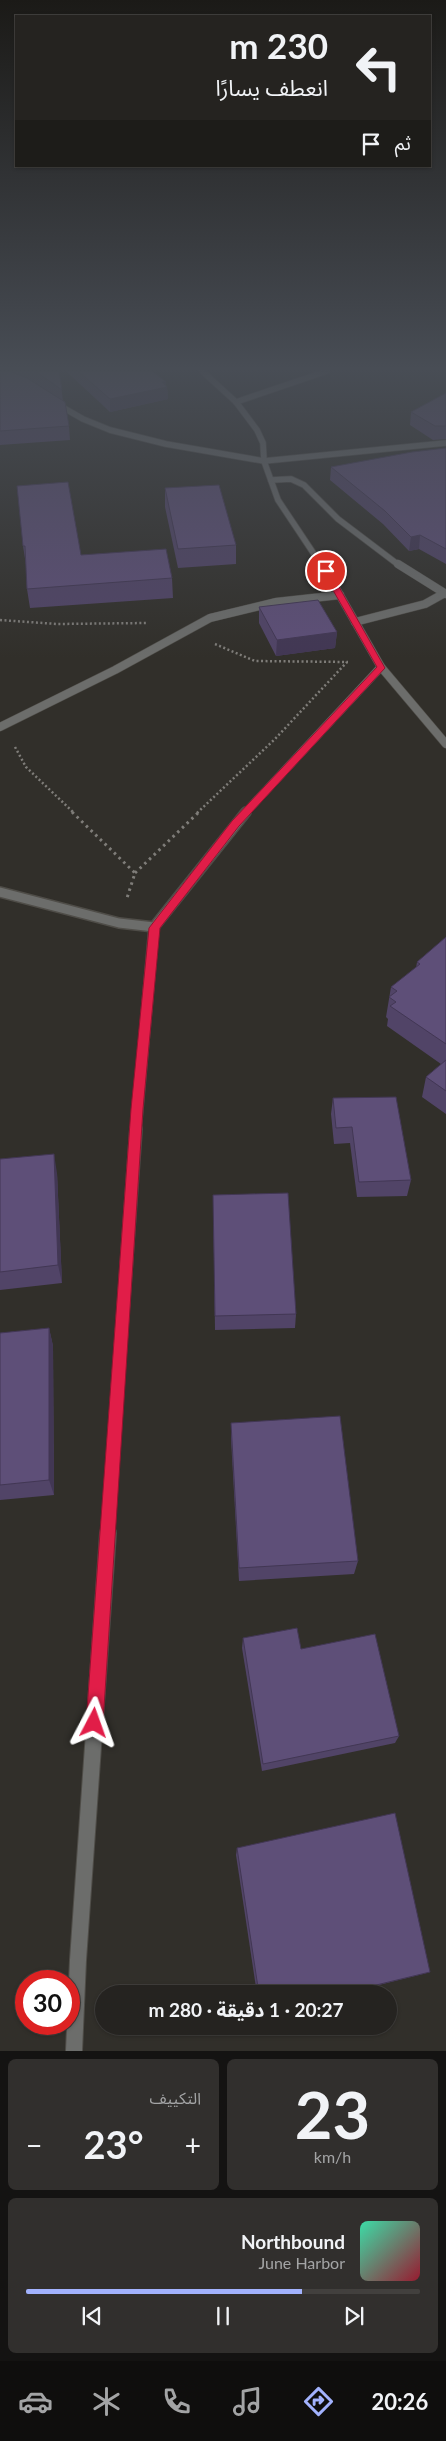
<!DOCTYPE html>
<html lang="ar">
<meta charset="utf-8">
<style>
:root{--surface:#252320;--page:#312f2d;--text:#f1f3f6;--muted:#a3a4a5;--line:#42403e;--accent:#a2b2fd}
body{margin:0;font-family:Lato,"Noto Sans Arabic",sans-serif;background:var(--page);color:var(--text);direction:rtl;height:100vh;display:flex;flex-direction:column;font-size:19px;white-space:nowrap}
*{box-sizing:border-box;margin:0}
p{font-size:16px;color:var(--muted)}
.icon{flex:none;width:28px;height:28px;fill:none;stroke:currentColor;stroke-width:2;stroke-linecap:round;stroke-linejoin:round}
.map{position:relative;height:2051px;overflow:hidden;direction:ltr}
.drawer{display:flex;flex-direction:column;gap:8px;padding:8px;background:#141312;flex:1}
.drawer>*{flex:none}
.hud{position:absolute;left:15px;top:15px;width:416px;height:152px;border-radius:0px;box-shadow:0 1px 4px #0004,0 0 0 1px var(--line);direction:rtl;background:#252320;color:var(--text);overflow:hidden}
.speed{position:absolute;left:15px;top:1970px;display:flex;gap:10px;font-size:25px;font-weight:700;text-align:center}
.speed>*{display:grid;place-content:center;width:65px;height:65px;border-radius:50%;background:var(--surface);box-shadow:0 1px 4px #0004,0 0 0 1px var(--line);line-height:1}
.speed .limit{border:8px solid #d22;background:#fff;color:#111}
.pin{position:absolute;display:grid;place-items:center;width:42px;height:42px;color:#fff;margin:-21px;border:2px solid #fff;border-radius:50%;box-shadow:0 1px 5px #0007}
.me{position:absolute;width:55px;margin:-28px;rotate:4deg;stroke-linejoin:round;filter:drop-shadow(0 0 4px #0008)}
.turn{display:flex;align-items:center;gap:18px;height:105px;padding:0 20px;font-size:22px}
.turn .icon{width:65px;height:65px;stroke-width:2.5}
.turn b{display:block;font-size:35px;line-height:42px}
.then{display:flex;align-items:center;height:48px;padding:0 20px;background:#0003;gap:10px;font-size:19px}
.big{font-size:38px;font-weight:700;line-height:1.1}
.drawer .widget{flex:1;display:flex;flex-direction:column;justify-content:center;gap:8px;min-width:0;padding:0 18px;border-radius:8px;background:var(--page)}
.drawer .dial{align-items:center;gap:0}
.dial b{font-size:65px;line-height:1}
.song{display:flex;align-items:center;gap:15px}
.cover{width:60px;height:60px;border-radius:8px;background:linear-gradient(135deg,hsl(160 70% 55%),hsl(350 70% 35%))}
.played{height:5px;border-radius:2px;background:linear-gradient(90deg,var(--accent) 70%,var(--line) 70%)}
.keys{display:flex;justify-content:space-around;direction:ltr}
.heat{display:flex;justify-content:space-between;align-items:center;font-size:28px;direction:ltr}
.drawer .tiles{flex:1;display:grid;gap:8px;grid-template-columns:1fr 1fr}
.widget:last-child{grid-column:span 2}
.trip{position:absolute;left:95px;top:1985px;width:302px;height:50px;border-radius:25px;background:var(--surface);box-shadow:0 1px 4px #0004,0 0 0 1px var(--line);font-weight:700;line-height:50px;text-align:center;direction:rtl}
.tabs{display:flex;height:80px;justify-content:space-around;align-items:center;background:#0f0e0d;color:var(--muted)}
.tabs .icon{width:35px;height:35px}
.tabs .active{color:var(--accent)}
.tabs b{font-size:22px;color:var(--text)}
.map>svg:first-child{display:block}
</style>
<div class="map">
<svg width="446" height="2051" viewBox="0 0 446 2051">
<rect width="100%" height="100%" fill="#312f2a"/>
<g fill="none" stroke-linecap="round" stroke-linejoin="round">
<defs>
<g id="minor-far4">
<path d="M202,371L236,402L257,430L263,443L264,461L278,500L322,566"/>
<path d="M236,402L327,371"/>
<path d="M55,403L83,419L110,430L166,444L264,461L446,443"/>
<path d="M271,480L291,479L304,485L338,519L400,566"/>
</g>
<g id="minor-far3">
<path d="M322,564L381,667L446,744"/>
<path d="M398,564L446,594"/>
<path d="M355,622L425,604L443,594"/>
<path d="M0,727L115,670L210,618L276,602L340,595"/>
<path d="M245,813L381,667"/>
</g>
<g id="minor-far2">
<path d="M0,892L119,923L154,927"/>
<path d="M136,1130L154,927L246,812"/>
</g>
<path id="minor-far1" d="M107,1535L136,1129"/>
<path id="minor" d="M74,2051L78,1960L108,1533"/>
</defs>
<use href="#minor-far4" stroke="#4f4d48" stroke-width="7"/>
<use href="#minor-far3" stroke="#4f4d48" stroke-width="9"/>
<use href="#minor-far2" stroke="#4f4d48" stroke-width="12"/>
<use href="#minor-far1" stroke="#4f4d48" stroke-width="14"/>
<use href="#minor" stroke="#4f4d48" stroke-width="18"/>
<g stroke="#7f7d79" stroke-width="2.5" stroke-dasharray="2 2.5" stroke-linecap="butt">
<path d="M0,620L57,624L147,623"/>
<path d="M215,644L255,661L348,662"/>
<path d="M15,747L26,767L74,813"/>
<path d="M197,813L275,739L347,662"/>
</g>
<g stroke="#7f7d79" stroke-width="3" stroke-dasharray="2.5 4" stroke-linecap="butt">
<path d="M72,812L135,873L127,898"/>
<path d="M135,873L199,812"/>
</g>
<use href="#minor-far4" stroke="#6c6d6b" stroke-width="5.5"/>
<use href="#minor-far3" stroke="#6c6d6b" stroke-width="8"/>
<use href="#minor-far2" stroke="#6c6d6b" stroke-width="9"/>
<use href="#minor-far1" stroke="#6c6d6b" stroke-width="12"/>
<use href="#minor" stroke="#6c6d6b" stroke-width="16"/>
</g>
<g fill="#514467">
<path d="M0,371H59L63,401L69,426L70,440L0,445Z"/>
<path d="M66,371H152L166,382V385L167,387L168,399L110,412Z"/>
<path d="M446,393V439L433,440L410,425L411,412Z"/>
<path d="M446,448V564L419,549L409,551L383,524L330,480L331,467Z"/>
<path d="M165,488L236,545V564L178,568L165,507Z"/>
<path d="M23,546L81,555L172,578L173,598L30,608L27,589L26,565Z"/>
<path d="M259,607L337,632L335,648L276,656L259,623Z"/>
<path d="M446,937V1114L422,1097L426,1077L441,1064L387,1026L388,1019L386,1017L391,987L416,968L417,962Z"/>
<path d="M333,1098L411,1180L407,1196L357,1197L350,1143L334,1144L331,1114Z"/>
<path d="M0,1159L57,1173L62,1283L0,1290Z"/>
<path d="M213,1195L296,1314L295,1328L215,1330Z"/>
<path d="M49,1328L53,1346L54,1495L0,1500V1333Z"/>
<path d="M231,1423L358,1561L354,1574L239,1581L231,1439Z"/>
<path d="M243,1638L399,1736L395,1743L262,1771L242,1648Z"/>
<path d="M237,1848L430,1972L423,1974L343,1994H257L236,1855Z"/>
</g>
<g fill="#423754">
<path d="M162,382H166V387H167L168,399L110,412V399Z"/>
<path d="M420,535L419,549L409,551L411,537Z"/>
<path d="M337,632L335,648L276,656L277,640Z"/>
<path d="M54,1154L57,1173L62,1283L58,1265Z"/>
<path d="M49,1328L53,1346L54,1495L49,1480Z"/>
</g>
<g fill="#5e4f78" stroke="#423754">
<path d="M0,371H9L27,378L65,402L69,426L0,431Z"/>
<path d="M35,371H59L62,390Z"/>
<path d="M78,371H152L166,382H162L167,387L110,399Z"/>
<path d="M446,393V426H435L411,412Z"/>
<path d="M446,448V549L420,535L411,537L385,511L331,467L412,452Z"/>
<path d="M68,482L81,555L166,549L172,578L27,589L25,546H23L17,486Z"/>
<path d="M219,485L236,545L178,549L165,488Z"/>
<path d="M318,600L337,632L277,640L259,607Z"/>
<path d="M446,937V1044L390,1006L396,1002L389,997L397,991L391,987L420,964L417,962Z"/>
<path d="M446,1060V1091L426,1077Z"/>
<path d="M396,1097L411,1180L359,1182L352,1127L336,1128L333,1098Z"/>
<path d="M54,1154L58,1265L0,1272V1159Z"/>
<path d="M288,1193L296,1314L215,1316L213,1195Z"/>
<path d="M49,1328V1480L0,1485V1333Z"/>
<path d="M340,1416L358,1561L239,1568L231,1423Z"/>
<path d="M297,1628L301,1649L375,1634L399,1736L263,1764L243,1638Z"/>
<path d="M395,1813L430,1972L339,1994H259L237,1848Z"/>
</g>
<linearGradient id="sky" x2="0" y2="1"><stop stop-color="#1b1a17"/><stop offset="0.56" stop-color="#484d55"/><stop offset="1" stop-color="#484d55" stop-opacity="0"/></linearGradient>
<rect width="446" height="658" fill="url(#sky)"/>
<path fill="#e11d48" stroke="#92132f" d="M326,568L330,571L385,668L239,826L160,928L143,1109L103,1723L101,1729L94,1731L88,1729L86,1723L131,1109L149,928L232,821L377,667L322,571Z"/>
</svg>
<div class="speed"><div class="limit">30</div></div>
<div class="pin" style="left:326px;top:571px;background:#d93025"><svg class="icon" aria-label="arrive" viewBox="0 0 24 24"><path d="M6 21V4h12l-3 4 3 4H6"/></svg></div>
<svg class="me" style="left:94px;top:1723px" viewBox="-20 -20 40 40"><path d="M0-17L14 15 0 8-14 15z" fill="#e11d48" stroke="#fff" stroke-width="4"/></svg>
<div class="trip">20:27 · 1 دقيقة · 280 m</div>
<div class="hud">
<div class="turn"><svg class="icon" aria-label="left" viewBox="0 0 24 24"><path d="M17 20v-9H6M10 6l-5 5 5 5"/></svg><div><b>230 m</b>انعطف يسارًا</div></div>
<div class="then">ثم<svg class="icon" aria-label="arrive" viewBox="0 0 24 24"><path d="M6 21V4h12l-3 4 3 4H6"/></svg></div>
</div>
</div>
<section class="drawer">
<div class="tiles">
<div class="widget dial"><b>23</b><p>km/h</p></div>
<div class="widget"><p>التكييف</p>
<div class="heat"><a>−</a><b class="big">23°</b><a>+</a></div>
</div>
<div class="widget">
<div class="song"><i class="cover"></i><div><b>Northbound</b><p>June Harbor</p></div></div>
<div class="played"></div>
<div class="keys"><svg class="icon" aria-label="previous" viewBox="0 0 24 24"><path d="M18 5L8 12l10 7zM5 5v14"/></svg><svg class="icon" aria-label="pause" viewBox="0 0 24 24"><path d="M8 5v14M16 5v14"/></svg><svg class="icon" aria-label="next" viewBox="0 0 24 24"><path d="M6 5l10 7-10 7zM19 5v14"/></svg></div>
</div>
</div>
</section>
<nav class="tabs">
<b>20:26</b>
<svg class="icon active" aria-label="directions" viewBox="0 0 24 24"><path d="M12 3l9 9-9 9-9-9zM9 14v-3h6M13 9l2 2-2 2"/></svg>
<svg class="icon" aria-label="music" viewBox="0 0 24 24"><path d="M9 18V5l10-2v13"/><circle cx="6" cy="18" r="3"/><circle cx="16" cy="16" r="3"/></svg>
<svg class="icon" aria-label="phone" viewBox="0 0 24 24"><path d="M5 4h4l2 5-3 2q2 4 5 5l2-3 5 2v4C11 20 4 13 5 4z"/></svg>
<svg class="icon" aria-label="climate" viewBox="0 0 24 24"><path d="M12 3v18M4 7l16 10M4 17L20 7"/></svg>
<svg class="icon" aria-label="car" viewBox="0 0 24 24"><path d="M5 17H2v-5l4-1 3-4h7l3 4 3 1v5h-3M9 17h6M6 11h13"/><circle cx="7" cy="17" r="2"/><circle cx="17" cy="17" r="2"/></svg>
</nav>
